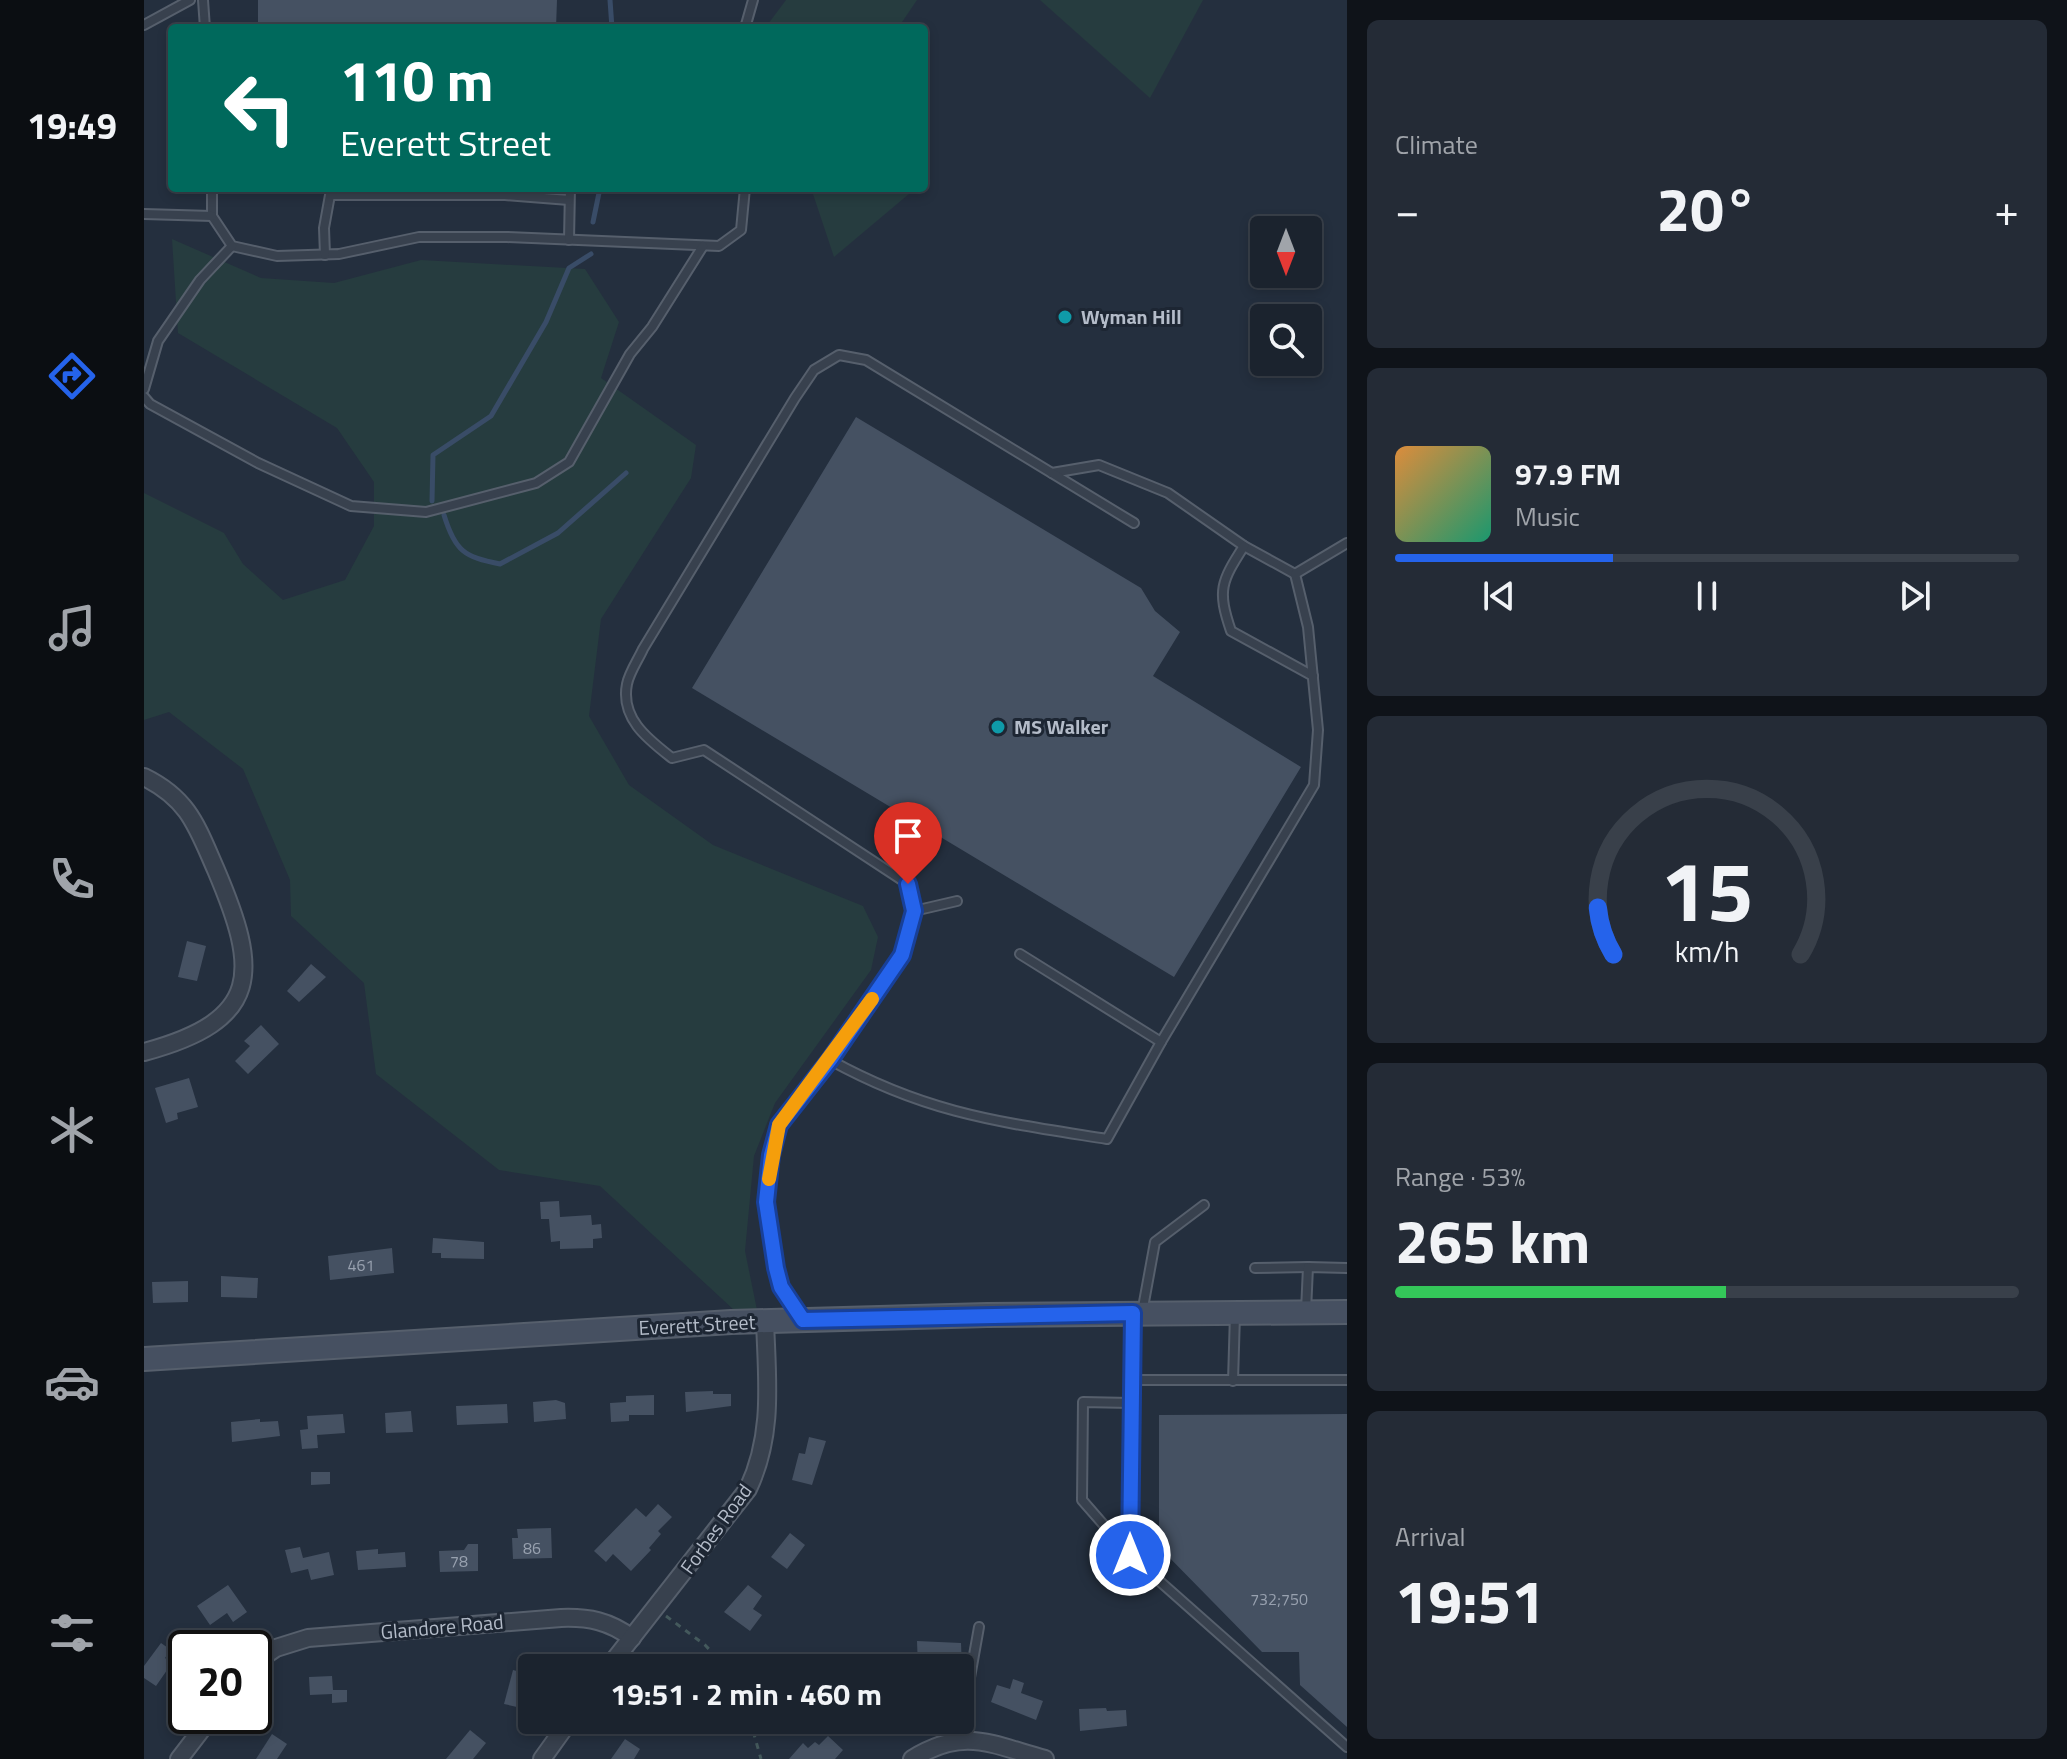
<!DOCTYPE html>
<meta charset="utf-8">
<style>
:root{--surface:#1b232e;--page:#242b36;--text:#f1f3f6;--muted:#a0a4aa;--line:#39404a;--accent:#2563eb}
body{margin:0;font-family:"Titillium Web",sans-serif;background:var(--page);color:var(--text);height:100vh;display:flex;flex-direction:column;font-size:30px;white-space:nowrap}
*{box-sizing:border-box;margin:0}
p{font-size:26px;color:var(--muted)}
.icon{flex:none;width:44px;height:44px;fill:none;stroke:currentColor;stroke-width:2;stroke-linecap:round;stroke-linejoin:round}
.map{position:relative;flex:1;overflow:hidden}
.drawer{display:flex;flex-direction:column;gap:20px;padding:20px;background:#0f1319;width:720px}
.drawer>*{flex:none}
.hud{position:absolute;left:24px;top:24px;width:760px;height:168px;border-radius:8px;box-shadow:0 4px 12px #0003,0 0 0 2px var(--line);background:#00695c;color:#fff;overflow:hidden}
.needle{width:52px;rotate:180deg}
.buttons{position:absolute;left:1106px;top:216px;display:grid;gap:16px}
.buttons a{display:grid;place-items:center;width:72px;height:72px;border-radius:8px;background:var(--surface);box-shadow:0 4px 12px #0003,0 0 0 2px var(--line);font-size:40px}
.speed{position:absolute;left:24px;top:1630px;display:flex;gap:16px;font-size:40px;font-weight:700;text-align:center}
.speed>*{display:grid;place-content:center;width:104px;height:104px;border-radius:50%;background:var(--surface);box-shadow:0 4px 12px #0003,0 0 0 2px var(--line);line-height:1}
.speed .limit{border:4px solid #111;border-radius:12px;background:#fff;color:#111}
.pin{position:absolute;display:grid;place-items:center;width:68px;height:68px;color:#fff;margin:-82px -34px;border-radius:50% 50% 50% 0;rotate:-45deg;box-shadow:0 0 8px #0007}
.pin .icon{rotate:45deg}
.me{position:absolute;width:88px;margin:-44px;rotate:0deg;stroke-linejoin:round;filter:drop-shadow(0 0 6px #0008)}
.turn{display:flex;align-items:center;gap:28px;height:168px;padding:0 40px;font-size:36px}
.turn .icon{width:104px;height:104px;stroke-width:2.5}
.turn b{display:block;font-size:56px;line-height:68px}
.big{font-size:60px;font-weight:700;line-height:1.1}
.drawer .card{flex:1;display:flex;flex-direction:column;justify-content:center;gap:12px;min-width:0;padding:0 28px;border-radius:12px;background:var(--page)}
.drawer .dial{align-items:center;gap:0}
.dial svg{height:208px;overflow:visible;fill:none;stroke:var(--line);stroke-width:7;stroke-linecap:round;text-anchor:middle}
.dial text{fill:var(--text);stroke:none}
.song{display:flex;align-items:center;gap:24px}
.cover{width:96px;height:96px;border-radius:12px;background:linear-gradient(135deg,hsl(30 70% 55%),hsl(160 70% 35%))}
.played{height:8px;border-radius:4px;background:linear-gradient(90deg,var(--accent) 35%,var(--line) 35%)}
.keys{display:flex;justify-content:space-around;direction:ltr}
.heat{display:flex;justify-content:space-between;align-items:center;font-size:44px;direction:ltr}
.charge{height:12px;border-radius:6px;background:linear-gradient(90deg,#34c759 53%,var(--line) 0)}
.trip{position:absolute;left:374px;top:1654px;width:456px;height:80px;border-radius:8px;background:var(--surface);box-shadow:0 4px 12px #0003,0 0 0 2px var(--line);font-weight:700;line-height:80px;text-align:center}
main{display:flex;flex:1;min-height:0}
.dock{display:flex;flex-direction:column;width:144px;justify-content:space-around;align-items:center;background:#0b0e12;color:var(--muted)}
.dock .icon{width:56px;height:56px}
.dock .active{color:var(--accent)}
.dock b{font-size:36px;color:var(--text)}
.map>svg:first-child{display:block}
</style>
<main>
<nav class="dock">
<b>19:49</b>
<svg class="icon active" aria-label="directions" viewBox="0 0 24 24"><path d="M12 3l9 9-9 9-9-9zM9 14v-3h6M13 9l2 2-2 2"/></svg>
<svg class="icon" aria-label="music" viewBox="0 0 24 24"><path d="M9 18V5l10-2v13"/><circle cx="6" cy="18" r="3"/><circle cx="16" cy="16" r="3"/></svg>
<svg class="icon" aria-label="phone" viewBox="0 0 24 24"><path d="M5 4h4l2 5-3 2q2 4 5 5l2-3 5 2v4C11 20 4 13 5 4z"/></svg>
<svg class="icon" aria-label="climate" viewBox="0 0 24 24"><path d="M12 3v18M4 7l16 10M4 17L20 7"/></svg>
<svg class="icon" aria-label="car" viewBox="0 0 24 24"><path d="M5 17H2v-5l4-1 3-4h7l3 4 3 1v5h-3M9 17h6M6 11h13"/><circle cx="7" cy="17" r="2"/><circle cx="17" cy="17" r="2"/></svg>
<svg class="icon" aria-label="filters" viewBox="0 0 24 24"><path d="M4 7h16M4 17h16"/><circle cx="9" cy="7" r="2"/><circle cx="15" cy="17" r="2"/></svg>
</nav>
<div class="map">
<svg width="1203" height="1759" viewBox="0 0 1203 1759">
<rect width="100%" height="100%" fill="#242f3e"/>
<g fill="#263c3f">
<path d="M642,0H773L754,28H621Z"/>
<path d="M896,0H1059L1006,98Z"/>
<path d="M667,188H772L690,257Z"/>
<path d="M28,239L117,278L190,283L277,260L441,269L475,322L457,378L552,445L547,478L457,619L445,716L485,785L569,845L719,906L734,937L727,970L631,1103L610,1156L601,1251L613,1310H590L456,1186L355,1170L232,1074L220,983L147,916L146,880L99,769L25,712L0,720V493L80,533L99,564L139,600L201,580L230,526V482L193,428L34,333Z"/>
</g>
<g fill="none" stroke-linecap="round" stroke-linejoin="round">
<g stroke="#394c67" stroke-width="5">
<path d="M466,0L468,28"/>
<path d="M449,222L456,188"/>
<path d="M288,501L289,455L347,416L402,322L425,268L447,254"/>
<path d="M300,515C311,551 320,557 356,564L414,533L482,473"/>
</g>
</g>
<g fill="#455162">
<path d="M114,0H413L412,28H114Z"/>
<path d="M712,417L997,588L1011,611L1036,632L1009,676L1157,767L1030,977L548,688Z"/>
<path d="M43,941L62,946L53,981L34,977Z"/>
<path d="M167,964L182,977L155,1002L143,991Z"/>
<path d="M117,1025L135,1044L104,1074L91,1061L106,1046L100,1041Z"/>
<path d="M45,1078L54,1107L33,1113L34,1119L22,1123L11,1088Z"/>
<path d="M415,1201L416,1217L447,1215L448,1225L457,1224L458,1238L449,1239V1248L416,1249V1241L407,1242L405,1219H397L396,1202Z"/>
<path d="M289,1238L340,1242V1259L297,1258V1253H288Z"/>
<path d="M248,1248L250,1273L186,1280L184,1256Z"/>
<path d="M77,1276L114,1278L113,1298L77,1297Z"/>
<path d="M44,1281V1302L9,1303L8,1282Z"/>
<path d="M569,1391V1394H587V1406L542,1412L541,1392Z"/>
<path d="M510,1395V1415H485V1421L467,1422L466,1403L482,1402V1396Z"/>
<path d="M412,1400L421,1403L422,1419L390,1422L389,1402Z"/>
<path d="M363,1404L364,1423L313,1425L312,1406Z"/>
<path d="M267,1411L269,1432L242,1433L241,1413Z"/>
<path d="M199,1414L201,1433L173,1435L174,1448L158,1449L156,1430L164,1429L163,1416Z"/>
<path d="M1203,1414V1727L1156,1685L1155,1652H1118L1015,1547V1415Z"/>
<path d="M116,1419V1422L134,1421L136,1436L88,1442L87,1422Z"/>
<path d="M665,1437L682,1441L668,1485L648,1480L655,1453L661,1454Z"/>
<path d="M167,1472H186V1484L167,1485Z"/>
<path d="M514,1504L528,1517L514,1531L517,1534L505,1548L507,1550L487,1571L469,1554L462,1562L450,1551L492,1508L502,1517Z"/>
<path d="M407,1528L408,1558L369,1559L368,1538H374L373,1529Z"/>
<path d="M646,1533L661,1545L643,1569L627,1557Z"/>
<path d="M324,1544H334V1571L296,1572L295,1551L320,1550Z"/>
<path d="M156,1547L159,1558L185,1552L190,1575L167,1580L164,1569L147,1573L141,1550Z"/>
<path d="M234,1549V1554L261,1552L262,1567L214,1570L212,1551Z"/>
<path d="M84,1585L103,1612L89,1622L83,1613L66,1625L53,1606Z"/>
<path d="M604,1585L618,1596L609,1609L618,1615L606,1631L580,1612Z"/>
<path d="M773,1641L817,1643L818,1668H774Z"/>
<path d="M17,1643L27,1650L21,1658L28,1663L12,1686L0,1678V1666Z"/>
<path d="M369,1670L388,1675L382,1709L360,1704Z"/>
<path d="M188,1676L189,1690H203V1702L188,1703V1694L166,1695L165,1677Z"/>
<path d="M869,1679L880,1683L877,1693L899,1701L892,1720L847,1702L853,1685L866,1689Z"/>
<path d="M962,1708L963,1711L982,1710L983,1726L936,1731L935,1709Z"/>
<path d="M326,1730L342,1743L329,1759H302Z"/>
<path d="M128,1734L143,1744L133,1759H112Z"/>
<path d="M684,1736L699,1750L691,1759H645L659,1743L664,1748L671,1742L675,1745Z"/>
<path d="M481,1739L496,1749L490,1759H467Z"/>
</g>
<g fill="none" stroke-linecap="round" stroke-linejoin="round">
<defs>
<g id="lane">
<path d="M59,0L61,28"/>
<path d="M0,25L46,0"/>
<path d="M601,28L609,0"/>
<path d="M68,188V216L88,246L133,256L195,254L275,237H363L575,246L597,230L601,188"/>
<path d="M0,214L68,216"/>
<path d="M425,240L426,188"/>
<path d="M181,255L180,228L186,195H361L425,200"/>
<path d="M0,389L14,341L56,280L88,246"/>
<path d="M0,397L6,404L114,463L207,506L282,512L392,483L425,462L486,354L508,327L559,246"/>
<path d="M908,473L955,465L1024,493L1100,546L1151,574"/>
<path d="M1100,546C1077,582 1073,590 1087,631L1169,676"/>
<path d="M770,911L764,884L560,750L528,758C505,740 476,719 483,684C485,673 494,660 499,649L651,398L670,370L695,355L722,360L990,523"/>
<path d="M876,954L1017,1042L1170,785L1174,730L1164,627L1151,574L1203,543"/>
<path d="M686,1060C784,1114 856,1122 963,1139L1017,1042"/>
<path d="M1111,1268L1164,1267"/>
<path d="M1162,1311L1164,1267L1203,1268"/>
<path d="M998,1313L1011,1242L1060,1205"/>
<path d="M989,1314L986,1555L1203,1747"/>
<path d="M657,1316L637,1287L622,1202L627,1155L635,1125L686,1060L758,955L770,911L813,901"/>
<path d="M989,1380H1203"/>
<path d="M1089,1381L1091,1314"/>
<path d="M986,1403L939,1402L938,1500L986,1555"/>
<path d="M815,1739L835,1627"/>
</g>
<g id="street">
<path d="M0,777C45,799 53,827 72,870C115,971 119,1020 0,1052"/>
<path d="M110,1663L132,1648L164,1638L417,1618C445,1617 465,1621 488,1638"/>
<path d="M464,1668L604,1489C630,1434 623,1380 621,1321"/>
<path d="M35,1759L68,1716"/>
<path d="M398,1759L426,1720"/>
<path d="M768,1759C820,1727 846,1744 901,1759"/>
</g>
<path id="secondary" d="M0,1359L587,1322L843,1315L1203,1312"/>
</defs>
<use href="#lane" stroke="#565f6c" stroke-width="12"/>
<use href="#street" stroke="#565f6c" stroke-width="20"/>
<use href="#secondary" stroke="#565f6c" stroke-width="26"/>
<g stroke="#44595c" stroke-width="3" stroke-dasharray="6 6" stroke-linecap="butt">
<path d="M522,1616L561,1645L583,1668"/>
<path d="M606,1720L617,1759"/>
</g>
<use href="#lane" stroke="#38414e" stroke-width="8"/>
<use href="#street" stroke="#38414e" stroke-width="16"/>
<use href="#secondary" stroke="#465061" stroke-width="22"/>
</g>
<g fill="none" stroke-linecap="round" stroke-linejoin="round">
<defs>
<path id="route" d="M764,884L770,911L758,955L686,1060L635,1125L627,1155L622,1202L632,1268L637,1287L659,1320L989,1313L986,1555"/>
</defs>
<use href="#route" stroke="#184099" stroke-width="20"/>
<use href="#route" stroke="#2563eb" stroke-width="14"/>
<path stroke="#f59e0b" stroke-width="14" d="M625,1179L635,1125L728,999"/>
</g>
<g fill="#0f9aa8" stroke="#1d2633" stroke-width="3">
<circle cx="921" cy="317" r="8"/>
<circle cx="854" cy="727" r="8"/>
</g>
<g text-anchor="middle" stroke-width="6" stroke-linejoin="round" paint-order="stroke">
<g font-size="16" fill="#98a1af">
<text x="217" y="1271">461</text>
<text x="388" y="1554">86</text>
<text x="315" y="1567">78</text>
<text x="1135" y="1605">732;750</text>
</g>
<g font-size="20" font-weight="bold" fill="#b4bcc9" stroke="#1d2633" text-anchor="start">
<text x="937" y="324">Wyman Hill</text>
<text x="870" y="734">MS Walker</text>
</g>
<g font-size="20" fill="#b4bcc9" stroke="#1d2633">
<text transform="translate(553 1325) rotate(-3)" y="7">Everett Street</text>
<text transform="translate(572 1529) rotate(-54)" y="7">Forbes Road</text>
<text transform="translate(298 1627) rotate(-5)" y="7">Glandore Road</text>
</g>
</g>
</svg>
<div class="buttons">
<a><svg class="needle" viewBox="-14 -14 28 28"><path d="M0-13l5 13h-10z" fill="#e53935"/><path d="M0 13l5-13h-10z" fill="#a0a4aa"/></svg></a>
<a><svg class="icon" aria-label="search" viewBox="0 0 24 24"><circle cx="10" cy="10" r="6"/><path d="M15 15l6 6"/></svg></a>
</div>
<div class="speed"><div class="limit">20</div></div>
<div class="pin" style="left:764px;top:884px;background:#d93025"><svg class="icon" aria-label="arrive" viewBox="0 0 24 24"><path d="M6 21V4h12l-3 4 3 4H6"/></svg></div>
<svg class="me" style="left:986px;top:1555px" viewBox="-20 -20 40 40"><circle r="17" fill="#2563eb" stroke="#fff" stroke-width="3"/><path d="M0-11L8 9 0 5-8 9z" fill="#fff"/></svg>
<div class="trip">19:51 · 2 min · 460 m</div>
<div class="hud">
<div class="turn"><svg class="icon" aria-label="left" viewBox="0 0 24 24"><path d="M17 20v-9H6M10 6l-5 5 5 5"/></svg><div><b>110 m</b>Everett Street</div></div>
</div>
</div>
<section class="drawer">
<div class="card"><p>Climate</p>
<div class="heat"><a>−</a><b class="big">20°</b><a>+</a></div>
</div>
<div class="card">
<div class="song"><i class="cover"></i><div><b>97.9 FM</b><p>Music</p></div></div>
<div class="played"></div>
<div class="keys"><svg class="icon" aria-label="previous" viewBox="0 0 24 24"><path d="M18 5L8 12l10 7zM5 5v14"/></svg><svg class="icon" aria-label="pause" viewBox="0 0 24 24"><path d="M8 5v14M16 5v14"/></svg><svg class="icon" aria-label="next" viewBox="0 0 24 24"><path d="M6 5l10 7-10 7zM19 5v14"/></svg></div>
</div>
<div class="card dial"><svg viewBox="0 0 100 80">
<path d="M14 69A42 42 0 1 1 86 69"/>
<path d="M14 69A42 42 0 0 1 8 51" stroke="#2563eb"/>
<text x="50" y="56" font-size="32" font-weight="700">15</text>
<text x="50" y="72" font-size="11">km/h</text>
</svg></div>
<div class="card"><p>Range · 53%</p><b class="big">265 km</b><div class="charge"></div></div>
<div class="card"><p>Arrival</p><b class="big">19:51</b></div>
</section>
</main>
